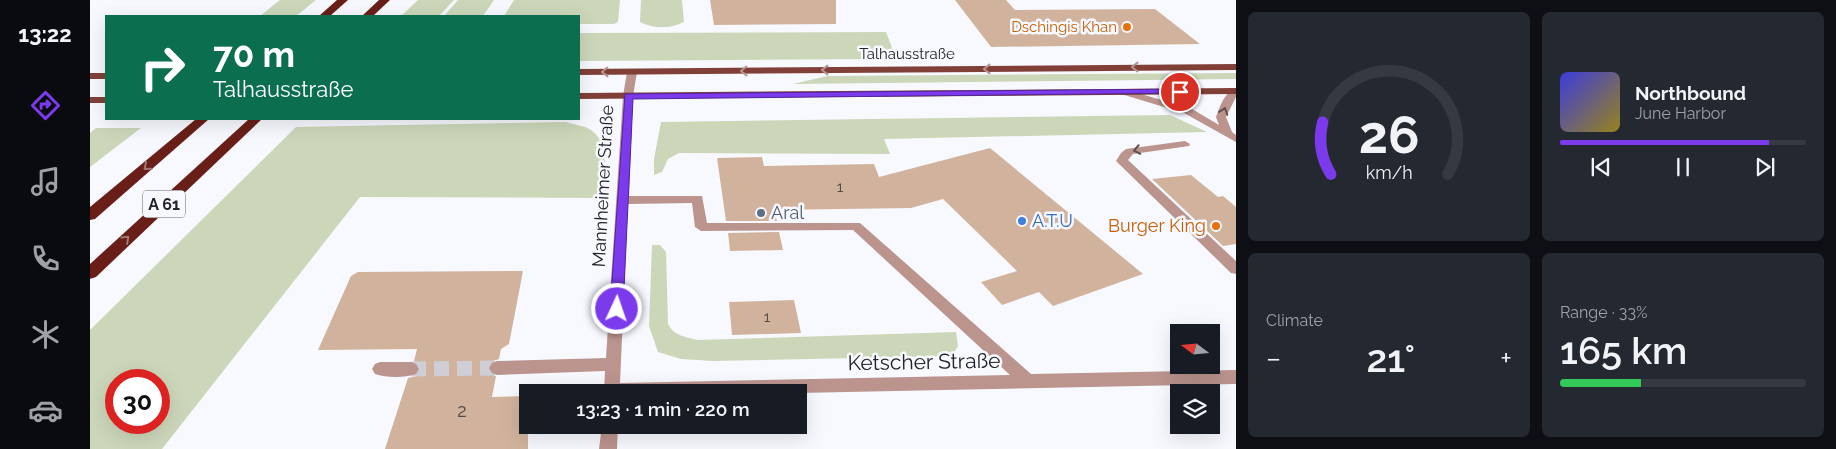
<!DOCTYPE html>
<meta charset="utf-8">
<style>
:root{--surface:#171b24;--page:#242831;--text:#f1f3f6;--muted:#9ea1a6;--line:#363941;--accent:#7c3aed}
body{margin:0;font-family:Raleway,sans-serif;background:var(--page);color:var(--text);height:100vh;display:flex;flex-direction:column;font-size:19px;white-space:nowrap}
*{box-sizing:border-box;margin:0}
p{font-size:16px;color:var(--muted)}
.icon{flex:none;width:28px;height:28px;fill:none;stroke:currentColor;stroke-width:2;stroke-linecap:round;stroke-linejoin:round}
.map{position:relative;flex:1;overflow:hidden}
.sheet{display:flex;flex-direction:column;gap:12px;padding:12px;background:#0d0f14;width:600px}
.sheet>*{flex:none}
.banner{position:absolute;left:15px;top:15px;width:475px;height:105px;border-radius:0px;box-shadow:0 5px 20px #0002;background:#0b6e4f;color:#fff;overflow:hidden}
.needle{width:32px;rotate:286deg}
.controls{position:absolute;left:1080px;top:324px;display:grid;gap:10px}
.controls a{display:grid;place-items:center;width:50px;height:50px;border-radius:0px;background:var(--surface);box-shadow:0 5px 20px #0002;font-size:25px}
.speed{position:absolute;left:15px;top:369px;display:flex;gap:10px;font-size:25px;font-weight:700;text-align:center}
.speed>*{display:grid;place-content:center;width:65px;height:65px;border-radius:50%;background:var(--surface);box-shadow:0 5px 20px #0002;line-height:1}
.speed .limit{border:8px solid #d22;background:#fff;color:#111}
.pin{position:absolute;display:grid;place-items:center;width:42px;height:42px;color:#fff;margin:-21px;border:2px solid #fff;border-radius:50%;box-shadow:0 1px 5px #0007}
.me{position:absolute;width:55px;margin:-28px;rotate:3deg;stroke-linejoin:round;filter:drop-shadow(0 0 4px #0008)}
.turn{display:flex;align-items:center;gap:18px;height:105px;padding:0 25px;font-size:22px}
.turn .icon{width:65px;height:65px;stroke-width:2.5}
.turn b{display:block;font-size:35px;line-height:42px}
.big{font-size:38px;font-weight:600;line-height:1.1}
.sheet .card{flex:1;display:flex;flex-direction:column;justify-content:center;gap:8px;min-width:0;padding:0 18px;border-radius:8px;background:var(--page)}
.sheet .dial{align-items:center;gap:0}
.dial svg{height:130px;overflow:visible;fill:none;stroke:var(--line);stroke-width:7;stroke-linecap:round;text-anchor:middle}
.dial text{fill:var(--text);stroke:none}
.song{display:flex;align-items:center;gap:15px}
.cover{width:60px;height:60px;border-radius:8px;background:linear-gradient(135deg,hsl(240 70% 55%),hsl(50 70% 35%))}
.played{height:5px;border-radius:2px;background:linear-gradient(90deg,var(--accent) 85%,var(--line) 85%)}
.keys{display:flex;justify-content:space-around;direction:ltr}
.heat{display:flex;justify-content:space-between;align-items:center;font-size:28px;direction:ltr}
.charge{height:8px;border-radius:4px;background:linear-gradient(90deg,#34c759 33%,var(--line) 0)}
.sheet .tiles{flex:1;display:grid;gap:12px;grid-template-columns:repeat(2,1fr)}
.trip{position:absolute;left:429px;top:384px;width:288px;height:50px;border-radius:0px;background:var(--surface);box-shadow:0 5px 20px #0002;font-weight:600;line-height:50px;text-align:center}
main{display:flex;flex:1;min-height:0}
.tabs{display:flex;flex-direction:column;width:90px;justify-content:space-around;align-items:center;background:#090b0e;color:var(--muted)}
.tabs .icon{width:35px;height:35px}
.tabs .on{color:var(--accent)}
.tabs b{font-size:22px;color:var(--text)}
.map>svg:first-child{display:block}
</style>
<main>
<nav class="tabs">
<b>13:22</b>
<svg class="icon on" aria-label="directions" viewBox="0 0 24 24"><path d="M12 3l9 9-9 9-9-9zM9 14v-3h6M13 9l2 2-2 2"/></svg>
<svg class="icon" aria-label="music" viewBox="0 0 24 24"><path d="M9 18V5l10-2v13"/><circle cx="6" cy="18" r="3"/><circle cx="16" cy="16" r="3"/></svg>
<svg class="icon" aria-label="phone" viewBox="0 0 24 24"><path d="M5 4h4l2 5-3 2q2 4 5 5l2-3 5 2v4C11 20 4 13 5 4z"/></svg>
<svg class="icon" aria-label="climate" viewBox="0 0 24 24"><path d="M12 3v18M4 7l16 10M4 17L20 7"/></svg>
<svg class="icon" aria-label="car" viewBox="0 0 24 24"><path d="M5 17H2v-5l4-1 3-4h7l3 4 3 1v5h-3M9 17h6M6 11h13"/><circle cx="7" cy="17" r="2"/><circle cx="17" cy="17" r="2"/></svg>
</nav>
<div class="map">
<svg width="1146" height="449" viewBox="0 0 1146 449">
<rect width="100%" height="100%" fill="#f8f9ff"/>
<g fill="#ccd7ba" fill-rule="evenodd">
<path d="M190,0H226L206,16H170Z"/>
<path d="M328,0H364L349,16H311Z"/>
<path d="M368,0H404L393,16H354Z"/>
<path d="M424,0H530L528,22L524,24H489V16H414Z"/>
<path d="M551,0H592L594,22C580,29 564,29 550,22Z"/>
<path d="M796,32L804,53L802,57L797,59L489,61V33Z"/>
<path d="M1146,73V79L703,84L737,76Z"/>
<path d="M1080,115L1117,132L794,139L800,154L589,153L578,159L572,172L564,175V159L571,122Z"/>
<path d="M476,122C482,124 489,125 495,127C523,138 514,176 512,198L270,197L72,449H0V330L206,127ZM26,380H69V422H26Z"/>
<path d="M6,128H51L0,167V133Z"/>
<path d="M562,245H570L576,252L578,324C584,336 596,337 608,340L866,332L868,346L862,356L623,361L591,359L568,352L559,326Z"/>
</g>
<g fill="#d1b39d">
<path d="M620,0H746V24L624,25Z"/>
<path d="M865,0H916L925,10L1065,9L1110,44L901,47Z"/>
<path d="M900,148L1053,274L963,306L949,292L912,305L891,282L927,271L853,199L821,208L684,210L687,221H636L627,158L672,157L674,166L784,164L789,177Z"/>
<path d="M1101,175L1128,197L1133,196L1146,207V244L1133,246L1062,179Z"/>
<path d="M689,232L693,250L640,251L638,233Z"/>
<path d="M433,271L419,344L411,349L409,359L400,362L397,369L400,374L406,376L402,397L438,396V449H295L318,378L327,376L331,370L328,363L324,361L327,349L228,350L261,276L268,272Z"/>
<path d="M704,300L711,333L642,335L639,302Z"/>
</g>
<g fill="none" stroke-linecap="round" stroke-linejoin="round">
<path stroke="#ceced4" stroke-width="15" stroke-dasharray="15 8" stroke-linecap="butt" d="M321,369L407,368"/>
<g fill="#bb948e" fill-rule="evenodd">
<path d="M542,69L547,72L543,96L539,196H612L617,223H770L941,374L1146,370V384L708,393L514,392L515,371L407,375L402,373L399,368L402,363L407,361L516,358L533,96L537,72ZM602,203L605,227L611,231L763,230L920,375L530,383L538,204Z"/>
<path d="M1146,88V97L1136,117L1142,132L1146,135V142L1094,113L1031,94L1029,92L1034,89L1102,109L1129,125L1126,117C1130,106 1134,93 1146,88Z"/>
<path d="M1095,141L1100,144L1099,146L1043,154L1038,160L1146,261V274L1141,273L1026,161L1031,153L1036,149Z"/>
<path d="M290,362H321L326,364L329,369L326,374C315,378 296,378 285,374L282,369L285,364Z"/>
<path d="M512,425H528L527,449H509Z"/>
</g>
<g fill="#804037" fill-rule="evenodd">
<path d="M1146,64V70L489,75V69Z"/>
<rect x="0" y="73" width="16" height="6"/>
<path d="M1146,88V94L489,99V93Z"/>
<rect x="0" y="97" width="16" height="6"/>
</g>
<g fill="#691f18" fill-rule="evenodd">
<path d="M247,0H258L240,16H229Z"/>
<path d="M289,0H300L283,16H272Z"/>
<path d="M106,119H119L5,219L0,220V207Z"/>
<path d="M159,119H172L6,277L0,279V264Z"/>
</g>
</g>
<defs><path id="oneway-chevron" d="M-2-3.5L2.5 0L-2 3.5" fill="none" stroke-width="1.6" stroke-linecap="round" stroke-linejoin="round" transform="scale(1.25)"/></defs>
<g stroke="#b69391">
<use href="#oneway-chevron" transform="translate(1045 67) rotate(180)"/>
<use href="#oneway-chevron" transform="translate(897 69) rotate(180)"/>
<use href="#oneway-chevron" transform="translate(735 70) rotate(180)"/>
<use href="#oneway-chevron" transform="translate(654 71) rotate(179)"/>
<use href="#oneway-chevron" transform="translate(515 72) rotate(179)"/>
</g>
<g stroke="#605150">
<use href="#oneway-chevron" transform="translate(1134 111) rotate(-71)"/>
<use href="#oneway-chevron" transform="translate(1047 150) rotate(169)"/>
</g>
<g stroke="#a27674">
<use href="#oneway-chevron" transform="translate(57 167) rotate(140)"/>
<use href="#oneway-chevron" transform="translate(36 239) rotate(-43)"/>
</g>
<path fill="#7c3aed" stroke="#51269a" d="M1090,89L1093,90V93L543,99L533,309L531,313H522L520,309L535,94Z"/>
<g fill="#e8710a" stroke="#f8f9ff" stroke-width="2">
<circle cx="1037" cy="27" r="5"/>
<circle cx="1126" cy="226" r="5"/>
</g>
<circle fill="#5c6f8a" stroke="#f8f9ff" stroke-width="2" cx="671" cy="213" r="5"/>
<circle fill="#3f7fe0" stroke="#f8f9ff" stroke-width="2" cx="932" cy="221" r="5"/>
<g text-anchor="middle" stroke-width="5" stroke-linejoin="round" paint-order="stroke">
<g font-size="15" fill="#c56008" stroke="#f8f9ff" text-anchor="end">
<text x="1027" y="32">Dschingis Khan</text>
</g>
<g font-size="15" fill="#242426" stroke="#f8f9ff">
<text x="817" y="59">Talhausstraße</text>
</g>
<g font-size="15" fill="#4f4844">
<text x="750" y="192">1</text>
<text x="677" y="322">1</text>
</g>
<rect fill="#f8f9ff" stroke="#646467" stroke-width="1" x="53" y="190.5" width="42" height="27" rx="4"/>
<g font-size="16" font-weight="bold" fill="#242426">
<text x="74" y="210">A 61</text>
</g>
<g font-size="18" fill="#242426" stroke="#f8f9ff">
<text transform="translate(513 186) rotate(-87)" y="6">Mannheimer Straße</text>
</g>
<g font-size="18" fill="#4e5e75" stroke="#f8f9ff" text-anchor="start">
<text x="681" y="219">Aral</text>
</g>
<g font-size="18" fill="#366cbe" stroke="#f8f9ff" text-anchor="start">
<text x="942" y="227">A.T.U</text>
</g>
<g font-size="18" fill="#c56008" stroke="#f8f9ff" text-anchor="end">
<text x="1116" y="232">Burger King</text>
</g>
<g font-size="18" fill="#4f4844">
<text x="372" y="417">2</text>
</g>
<g font-size="21" fill="#242426" stroke="#f8f9ff">
<text transform="translate(834 362) rotate(-1)" y="7">Ketscher Straße</text>
</g>
</g>
</svg>
<div class="controls">
<a><svg class="needle" viewBox="-14 -14 28 28"><path d="M0-13l5 13h-10z" fill="#e53935"/><path d="M0 13l5-13h-10z" fill="#9ea1a6"/></svg></a>
<a><svg class="icon" aria-label="layers" viewBox="0 0 24 24"><path d="M12 4l9 5-9 5-9-5zM3 14l9 5 9-5"/></svg></a>
</div>
<div class="speed"><div class="limit">30</div></div>
<div class="pin" style="left:1090px;top:92px;background:#d93025"><svg class="icon" aria-label="arrive" viewBox="0 0 24 24"><path d="M6 21V4h12l-3 4 3 4H6"/></svg></div>
<svg class="me" style="left:527px;top:309px" viewBox="-20 -20 40 40"><circle r="17" fill="#7c3aed" stroke="#fff" stroke-width="3"/><path d="M0-11L8 9 0 5-8 9z" fill="#fff"/></svg>
<div class="trip">13:23 · 1 min · 220 m</div>
<div class="banner">
<div class="turn"><svg class="icon" aria-label="right" viewBox="0 0 24 24"><path d="M7 20v-9h11M14 6l5 5-5 5"/></svg><div><b>70 m</b>Talhausstraße</div></div>
</div>
</div>
<section class="sheet">
<div class="tiles">
<div class="card dial"><svg viewBox="0 0 100 80">
<path d="M14 69A42 42 0 1 1 86 69"/>
<path d="M14 69A42 42 0 0 1 9 37" stroke="#7c3aed"/>
<text x="50" y="56" font-size="32" font-weight="700">26</text>
<text x="50" y="72" font-size="11">km/h</text>
</svg></div>
<div class="card">
<div class="song"><i class="cover"></i><div><b>Northbound</b><p>June Harbor</p></div></div>
<div class="played"></div>
<div class="keys"><svg class="icon" aria-label="previous" viewBox="0 0 24 24"><path d="M18 5L8 12l10 7zM5 5v14"/></svg><svg class="icon" aria-label="pause" viewBox="0 0 24 24"><path d="M8 5v14M16 5v14"/></svg><svg class="icon" aria-label="next" viewBox="0 0 24 24"><path d="M6 5l10 7-10 7zM19 5v14"/></svg></div>
</div>
<div class="card"><p>Climate</p>
<div class="heat"><a>−</a><b class="big">21°</b><a>+</a></div>
</div>
<div class="card"><p>Range · 33%</p><b class="big">165 km</b><div class="charge"></div></div>
</div>
</section>
</main>
